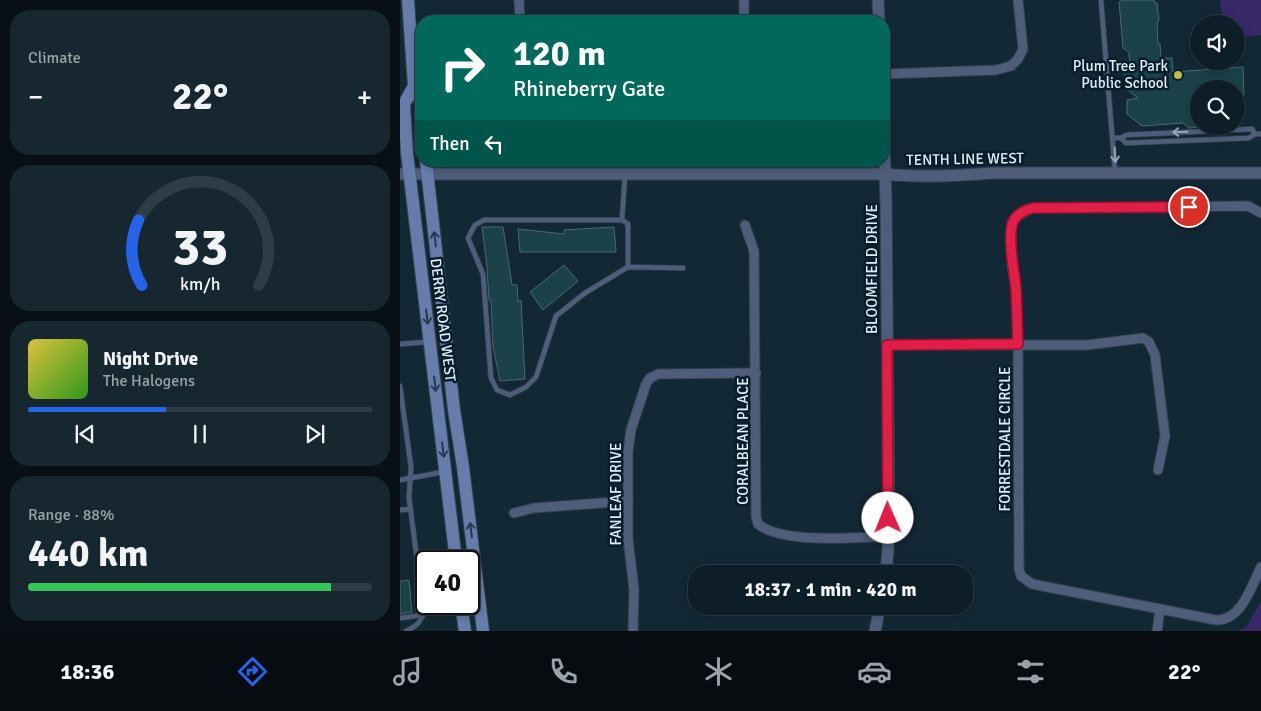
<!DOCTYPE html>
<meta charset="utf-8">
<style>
:root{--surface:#0e1e28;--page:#172730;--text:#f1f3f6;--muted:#9ba2a8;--line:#2e3c45;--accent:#2563eb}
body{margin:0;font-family:Signika,sans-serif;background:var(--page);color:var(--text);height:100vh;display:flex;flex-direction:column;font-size:19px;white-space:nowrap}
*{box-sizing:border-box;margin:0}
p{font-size:16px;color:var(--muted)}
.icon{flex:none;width:28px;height:28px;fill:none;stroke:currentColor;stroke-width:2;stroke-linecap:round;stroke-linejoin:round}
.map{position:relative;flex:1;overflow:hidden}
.drawer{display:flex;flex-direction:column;gap:10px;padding:10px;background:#081016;width:400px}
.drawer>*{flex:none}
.guide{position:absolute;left:15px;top:15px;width:475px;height:152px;border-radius:20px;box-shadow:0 2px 8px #0003,0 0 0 1px var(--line);background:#00695c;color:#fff;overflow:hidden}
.buttons{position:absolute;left:790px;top:15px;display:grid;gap:10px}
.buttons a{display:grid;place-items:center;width:55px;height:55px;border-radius:50%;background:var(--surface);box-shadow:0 2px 8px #0003,0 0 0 1px var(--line);font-size:25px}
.speed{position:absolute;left:15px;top:550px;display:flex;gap:10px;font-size:25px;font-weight:700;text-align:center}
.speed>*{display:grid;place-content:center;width:65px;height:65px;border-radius:50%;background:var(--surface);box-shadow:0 2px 8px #0003,0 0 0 1px var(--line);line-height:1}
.speed .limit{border:2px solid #111;border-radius:8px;background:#fff;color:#111}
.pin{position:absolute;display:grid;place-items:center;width:42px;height:42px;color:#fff;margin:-21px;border:2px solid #fff;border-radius:50%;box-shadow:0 1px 5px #0007}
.me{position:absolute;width:55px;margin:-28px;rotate:359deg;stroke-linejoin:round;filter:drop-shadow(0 0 4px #0008)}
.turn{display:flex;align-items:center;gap:18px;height:105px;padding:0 15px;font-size:22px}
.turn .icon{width:65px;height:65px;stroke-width:2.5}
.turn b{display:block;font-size:35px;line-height:42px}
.then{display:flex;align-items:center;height:48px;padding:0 15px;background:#0003;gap:10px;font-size:19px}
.big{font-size:38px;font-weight:700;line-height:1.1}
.drawer .tile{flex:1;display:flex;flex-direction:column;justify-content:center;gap:8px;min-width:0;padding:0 18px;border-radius:20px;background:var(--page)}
.drawer .dial{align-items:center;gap:0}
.dial svg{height:130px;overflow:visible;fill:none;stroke:var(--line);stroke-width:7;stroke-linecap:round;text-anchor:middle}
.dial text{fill:var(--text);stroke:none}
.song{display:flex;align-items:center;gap:15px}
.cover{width:60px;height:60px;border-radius:8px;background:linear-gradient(135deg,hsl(50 70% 55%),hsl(110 70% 35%))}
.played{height:5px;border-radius:2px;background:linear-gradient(90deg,var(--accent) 40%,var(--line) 40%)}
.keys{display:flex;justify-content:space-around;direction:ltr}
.heat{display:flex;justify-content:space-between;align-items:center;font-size:28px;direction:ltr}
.charge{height:8px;border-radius:4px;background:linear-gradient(90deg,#34c759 88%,var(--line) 0)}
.trip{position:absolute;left:288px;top:565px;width:285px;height:50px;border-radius:20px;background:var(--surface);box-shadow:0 2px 8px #0003,0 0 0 1px var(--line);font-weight:700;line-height:50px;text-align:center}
.tab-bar{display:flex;height:80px;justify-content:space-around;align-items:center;background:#060c10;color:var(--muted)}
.tab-bar .icon{width:35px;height:35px}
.tab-bar .selected{color:var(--accent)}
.tab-bar b{font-size:22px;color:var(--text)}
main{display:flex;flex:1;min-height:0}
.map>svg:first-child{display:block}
</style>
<main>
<section class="drawer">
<div class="tile"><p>Climate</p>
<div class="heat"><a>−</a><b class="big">22°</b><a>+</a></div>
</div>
<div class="tile dial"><svg viewBox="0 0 100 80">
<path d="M14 69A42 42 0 1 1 86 69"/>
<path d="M14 69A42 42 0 0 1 12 29" stroke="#2563eb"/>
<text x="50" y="56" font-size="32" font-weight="700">33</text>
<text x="50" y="72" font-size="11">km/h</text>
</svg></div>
<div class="tile">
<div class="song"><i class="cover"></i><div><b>Night Drive</b><p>The Halogens</p></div></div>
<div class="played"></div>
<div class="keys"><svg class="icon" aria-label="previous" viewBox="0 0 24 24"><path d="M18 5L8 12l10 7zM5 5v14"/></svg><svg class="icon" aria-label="pause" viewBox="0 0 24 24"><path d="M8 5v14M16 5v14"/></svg><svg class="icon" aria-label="next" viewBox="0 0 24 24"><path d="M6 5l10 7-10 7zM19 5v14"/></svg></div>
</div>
<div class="tile"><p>Range · 88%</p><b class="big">440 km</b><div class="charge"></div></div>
</section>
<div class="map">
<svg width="861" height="631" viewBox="0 0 861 631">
<rect width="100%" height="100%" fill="#132835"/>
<g fill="#382868">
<path d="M820,0H861V35L836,38V24H823Z"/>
<path d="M861,601V631H838L847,626Z"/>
</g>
<g fill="#1b4149" stroke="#4a6970">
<path d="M722,0H754L755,3H757L759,21L757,22L758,44H760L761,58H772L773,72L843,67L844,95L836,94V89H799V124L797,127L789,128L783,123L742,126L727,114V100L738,98L725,88V73L730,68L729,53L723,48L719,2Z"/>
<path d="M82,227H103L112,285H117L118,302L121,300L125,379L100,381L93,346L91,300H89L87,267Z"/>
<path d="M214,227L216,252H120L118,229L164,234V230Z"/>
<path d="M164,265L178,281L143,310L130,292Z"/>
<path d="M9,580L12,612L0,614V581Z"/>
</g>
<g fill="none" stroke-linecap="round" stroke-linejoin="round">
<defs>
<g id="service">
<path d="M701,0L715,171"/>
<path d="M714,138H721L726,135L852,129L855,134H861"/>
<path d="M721,138L726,143L849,138L855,134"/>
<path d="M222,220L225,175"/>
<path d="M228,267V224L222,220H84L75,225L68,238L83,274L91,378L97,390L110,395L126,387L136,377L156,316L185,293L228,267L283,268"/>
<path d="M0,344L28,342"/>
<path d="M0,386L11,467L9,498L24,612C20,623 17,626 6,631"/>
<path d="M0,480L43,472"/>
<path d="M0,510L11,509"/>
<path d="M0,618L23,615"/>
</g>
<g id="minor">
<path d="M119,0L120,21"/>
<path d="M344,0V21"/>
<path d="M484,74L596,70L611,66L618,59L623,49L618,0"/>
<path d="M861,213L848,206L633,208L618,215L612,222L611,232L612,267L616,287L618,344L619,569L621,576L632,584L816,620C842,620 851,587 861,567"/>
<path d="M345,225L354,251L356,517L358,524C382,544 457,538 489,536"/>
<path d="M487,345H687L743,338L749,342L755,355L765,436L758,470"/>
<path d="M114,513L134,508L228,501"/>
<path d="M233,631L234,589L228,539V451L231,430L246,384L250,378L258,374L356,373"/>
<path d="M757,631L760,609"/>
</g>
<g id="tertiary">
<path d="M478,0L479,21"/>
<path d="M484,145L486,200L489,536L486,574"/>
<path d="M0,174H485C521,178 557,176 593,173H861"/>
<path d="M475,631L480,606"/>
</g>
<g id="secondary">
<path d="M8,0L14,86L21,103"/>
<path d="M14,86L4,104L7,153L56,561"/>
<path d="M26,161L54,410L63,467L83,631"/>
<path d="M61,604L65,631"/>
</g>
</defs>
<use href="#service" stroke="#304450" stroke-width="6"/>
<use href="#minor" stroke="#304450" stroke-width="11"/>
<use href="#tertiary" stroke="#304450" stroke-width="13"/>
<use href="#secondary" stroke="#304450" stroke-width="14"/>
<use href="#service" stroke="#4f5d7a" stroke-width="4.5"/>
<use href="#minor" stroke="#4f5d7a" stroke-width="9"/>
<use href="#tertiary" stroke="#4f5d7a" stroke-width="11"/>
<use href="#secondary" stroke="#667cab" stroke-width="12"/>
</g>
<defs><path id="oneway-shaft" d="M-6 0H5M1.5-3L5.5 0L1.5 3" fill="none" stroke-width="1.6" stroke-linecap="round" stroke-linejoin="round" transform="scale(1.25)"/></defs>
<g stroke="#98a5b8">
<use href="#oneway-shaft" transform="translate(780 132) rotate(178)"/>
<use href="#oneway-shaft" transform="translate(715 155) rotate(87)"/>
</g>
<g stroke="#253a51">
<use href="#oneway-shaft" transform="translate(35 239) rotate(-97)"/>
<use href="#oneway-shaft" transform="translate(27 317) rotate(83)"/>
<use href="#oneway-shaft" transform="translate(35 384) rotate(83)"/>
<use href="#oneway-shaft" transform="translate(43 450) rotate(83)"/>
<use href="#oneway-shaft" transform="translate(71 530) rotate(-97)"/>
</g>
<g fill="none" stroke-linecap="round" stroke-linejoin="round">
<defs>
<path id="route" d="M488,518L487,345L618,344C617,326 617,308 616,290C615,274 606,234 614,220C618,213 625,210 633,208L789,207"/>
</defs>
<use href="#route" stroke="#92132f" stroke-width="12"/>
<use href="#route" stroke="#e11d48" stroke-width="9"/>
</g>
<circle fill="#bebf42" stroke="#091e2b" stroke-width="2" cx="778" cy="75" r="5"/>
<g text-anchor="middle" stroke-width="5" stroke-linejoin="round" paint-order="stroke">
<g font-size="15" fill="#e0edf6" stroke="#091e2b" text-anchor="end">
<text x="768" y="71">Plum Tree Park<tspan x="768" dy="17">Public School</tspan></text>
</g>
<g font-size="15" fill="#e0edf6" stroke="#091e2b">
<text transform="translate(565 159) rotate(-1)" y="5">TENTH LINE WEST</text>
<text transform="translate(472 269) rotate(-90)" y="5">BLOOMFIELD DRIVE</text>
<text transform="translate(43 320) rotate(83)" y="5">DERRY ROAD WEST</text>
<text transform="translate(605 439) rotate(-90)" y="5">FORRESTDALE CIRCLE</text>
<text transform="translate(343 441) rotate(-90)" y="5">CORALBEAN PLACE</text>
<text transform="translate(216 494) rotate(-90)" y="5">FANLEAF DRIVE</text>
</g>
</g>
</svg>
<div class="buttons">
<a><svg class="icon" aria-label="sound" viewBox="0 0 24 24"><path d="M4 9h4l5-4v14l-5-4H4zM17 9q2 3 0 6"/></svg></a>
<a><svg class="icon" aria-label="search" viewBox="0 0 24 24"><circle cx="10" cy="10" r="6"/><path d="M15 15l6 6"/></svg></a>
</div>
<div class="speed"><div class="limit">40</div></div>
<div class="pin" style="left:789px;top:207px;background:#d93025"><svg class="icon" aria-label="arrive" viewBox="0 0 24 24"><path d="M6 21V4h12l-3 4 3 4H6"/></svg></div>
<svg class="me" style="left:488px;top:518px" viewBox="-20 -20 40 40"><circle r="19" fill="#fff"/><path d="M0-13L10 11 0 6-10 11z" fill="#e11d48"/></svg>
<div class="trip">18:37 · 1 min · 420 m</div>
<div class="guide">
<div class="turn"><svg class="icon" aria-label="right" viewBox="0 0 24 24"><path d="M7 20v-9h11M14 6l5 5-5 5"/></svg><div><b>120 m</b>Rhineberry Gate</div></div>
<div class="then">Then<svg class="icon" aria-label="left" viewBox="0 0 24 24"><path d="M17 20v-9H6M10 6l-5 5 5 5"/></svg></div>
</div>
</div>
</main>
<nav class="tab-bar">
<b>18:36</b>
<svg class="icon selected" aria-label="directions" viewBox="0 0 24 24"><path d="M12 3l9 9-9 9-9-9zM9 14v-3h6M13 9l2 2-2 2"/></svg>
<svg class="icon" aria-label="music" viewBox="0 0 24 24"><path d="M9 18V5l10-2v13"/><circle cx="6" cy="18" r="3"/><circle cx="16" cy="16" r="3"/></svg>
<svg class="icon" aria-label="phone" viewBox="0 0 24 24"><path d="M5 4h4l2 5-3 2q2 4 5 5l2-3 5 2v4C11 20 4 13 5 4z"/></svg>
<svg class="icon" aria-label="climate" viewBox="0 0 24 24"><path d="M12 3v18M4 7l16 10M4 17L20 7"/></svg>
<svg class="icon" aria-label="car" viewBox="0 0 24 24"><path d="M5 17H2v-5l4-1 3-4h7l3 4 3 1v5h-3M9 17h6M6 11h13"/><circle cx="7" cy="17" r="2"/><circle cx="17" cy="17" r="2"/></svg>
<svg class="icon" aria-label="filters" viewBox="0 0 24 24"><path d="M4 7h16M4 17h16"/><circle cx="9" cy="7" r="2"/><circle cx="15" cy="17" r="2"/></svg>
<b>22°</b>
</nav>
